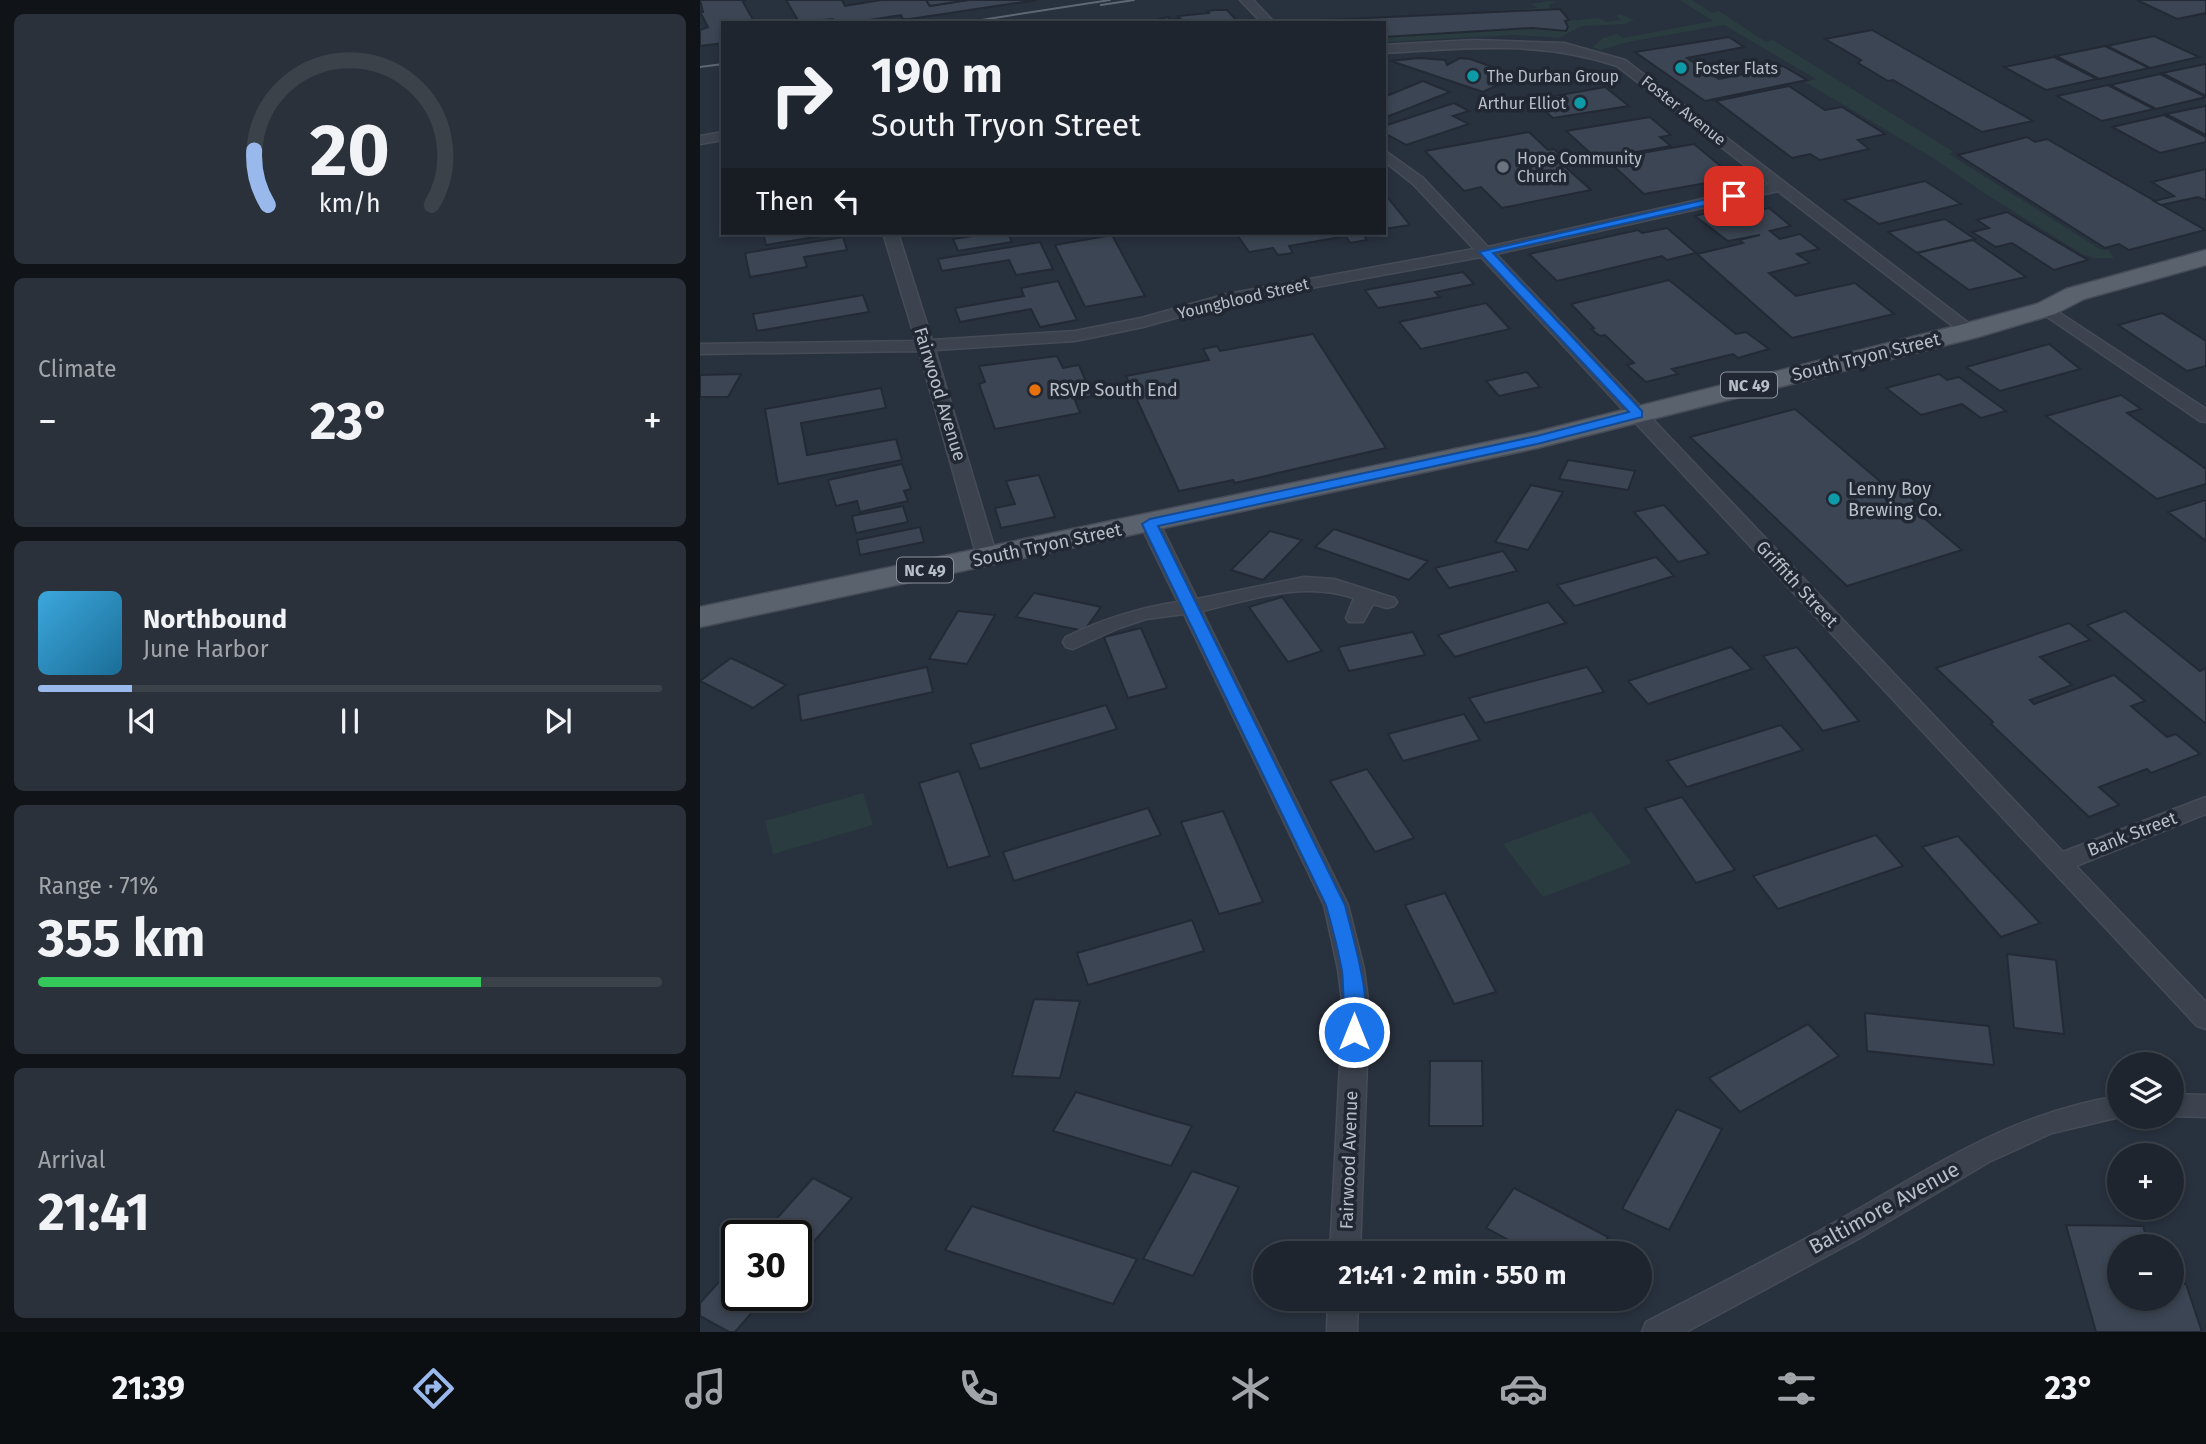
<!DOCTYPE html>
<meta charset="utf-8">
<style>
:root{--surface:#1e252e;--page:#2b313a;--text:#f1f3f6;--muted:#a1a5aa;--line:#3c424a;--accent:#99b9ed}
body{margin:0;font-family:"Fira Sans",sans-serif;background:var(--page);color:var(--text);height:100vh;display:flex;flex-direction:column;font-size:26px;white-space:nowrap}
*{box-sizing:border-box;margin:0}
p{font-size:23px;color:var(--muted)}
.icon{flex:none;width:38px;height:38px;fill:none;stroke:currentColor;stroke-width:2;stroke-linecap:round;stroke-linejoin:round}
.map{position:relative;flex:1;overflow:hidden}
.panel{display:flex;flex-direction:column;gap:14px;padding:14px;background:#101419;width:700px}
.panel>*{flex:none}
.hud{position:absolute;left:21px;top:21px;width:665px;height:214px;border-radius:0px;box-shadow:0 4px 10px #0003,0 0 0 2px var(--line);background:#1e252e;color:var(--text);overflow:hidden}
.controls{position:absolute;left:1407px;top:1052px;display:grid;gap:14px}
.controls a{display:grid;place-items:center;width:77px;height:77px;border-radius:50%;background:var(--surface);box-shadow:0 4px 10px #0003,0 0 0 2px var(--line);font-size:35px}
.speed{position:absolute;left:21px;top:1220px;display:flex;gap:14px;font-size:35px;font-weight:700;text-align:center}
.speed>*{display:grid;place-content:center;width:91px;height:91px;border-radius:50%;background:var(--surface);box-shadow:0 4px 10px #0003,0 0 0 2px var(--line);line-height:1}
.speed .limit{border:4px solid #111;border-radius:10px;background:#fff;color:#111}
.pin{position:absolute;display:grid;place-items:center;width:60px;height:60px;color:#fff;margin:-30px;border-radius:14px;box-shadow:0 4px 10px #0006}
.me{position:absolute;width:77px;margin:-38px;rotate:0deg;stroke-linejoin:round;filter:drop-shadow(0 0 5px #0008)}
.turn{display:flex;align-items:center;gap:24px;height:147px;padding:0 35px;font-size:32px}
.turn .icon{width:91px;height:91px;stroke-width:2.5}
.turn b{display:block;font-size:49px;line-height:60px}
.then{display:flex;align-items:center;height:66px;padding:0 35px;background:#0003;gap:14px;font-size:26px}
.big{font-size:52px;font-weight:700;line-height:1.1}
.panel .card{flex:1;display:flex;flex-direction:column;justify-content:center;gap:10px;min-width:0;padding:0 24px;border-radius:10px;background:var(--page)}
.panel .dial{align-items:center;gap:0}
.dial svg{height:182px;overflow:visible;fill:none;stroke:var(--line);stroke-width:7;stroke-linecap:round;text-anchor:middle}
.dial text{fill:var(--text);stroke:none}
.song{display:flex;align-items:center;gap:21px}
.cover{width:84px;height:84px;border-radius:10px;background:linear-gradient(135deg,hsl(200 70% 55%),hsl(200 70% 35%))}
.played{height:7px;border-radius:4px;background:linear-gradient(90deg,var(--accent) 15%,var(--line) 15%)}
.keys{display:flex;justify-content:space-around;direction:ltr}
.heat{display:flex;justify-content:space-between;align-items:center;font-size:38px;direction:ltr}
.charge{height:10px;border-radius:5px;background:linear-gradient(90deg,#34c759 71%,var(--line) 0)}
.trip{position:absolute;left:553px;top:1241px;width:399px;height:70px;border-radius:35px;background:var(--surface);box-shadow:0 4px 10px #0003,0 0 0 2px var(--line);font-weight:700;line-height:70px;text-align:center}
.dock{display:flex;height:112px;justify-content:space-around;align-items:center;background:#0c0f12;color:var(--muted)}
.dock .icon{width:49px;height:49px}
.dock .selected{color:var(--accent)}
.dock b{font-size:32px;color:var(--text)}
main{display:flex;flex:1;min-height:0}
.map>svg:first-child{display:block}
</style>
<main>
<section class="panel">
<div class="card dial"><svg viewBox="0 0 100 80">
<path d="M14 69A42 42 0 1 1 86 69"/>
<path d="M14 69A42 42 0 0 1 8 45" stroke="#99b9ed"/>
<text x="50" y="56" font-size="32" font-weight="700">20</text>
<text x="50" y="72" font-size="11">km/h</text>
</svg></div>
<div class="card"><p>Climate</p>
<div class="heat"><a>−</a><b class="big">23°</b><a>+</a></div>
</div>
<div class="card">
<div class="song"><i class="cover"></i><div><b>Northbound</b><p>June Harbor</p></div></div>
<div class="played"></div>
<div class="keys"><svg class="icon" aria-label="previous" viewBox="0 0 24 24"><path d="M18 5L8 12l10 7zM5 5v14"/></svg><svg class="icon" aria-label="pause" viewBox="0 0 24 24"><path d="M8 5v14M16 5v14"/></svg><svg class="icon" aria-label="next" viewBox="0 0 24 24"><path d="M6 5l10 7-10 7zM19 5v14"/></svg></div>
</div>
<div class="card"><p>Range · 71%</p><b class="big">355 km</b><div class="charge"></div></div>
<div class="card"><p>Arrival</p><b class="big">21:41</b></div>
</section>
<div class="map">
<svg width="1506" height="1332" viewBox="0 0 1506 1332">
<rect width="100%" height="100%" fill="#28313e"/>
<g fill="#2a3c3f">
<path d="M980,0H992L1012,13L1019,11L1066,42L1073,40L1254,152L1249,154L1400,249L1408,250L1414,258H1394L1382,254L1284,193L1233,158L1105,82L1116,79L1024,25L928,42L900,50L893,47L903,38L917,34L923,38L1013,21Z"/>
<path d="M849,1L857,2L848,5L864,26L867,25L865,21L899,18L907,22L921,20L917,16L920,14L934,20L925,24L882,26L859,38L815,35L684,42V23H595L838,8L831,4Z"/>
<path d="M163,793L173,825L73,854L65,821Z"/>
<path d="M891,812L932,863L843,897L803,844Z"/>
</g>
<g fill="#3b4553" stroke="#232a35" stroke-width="2">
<path d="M0,0H46L43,2L55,23H23V43L0,46V30L8,27L0,12H3Z"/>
<path d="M86,0H142L145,6L181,0H226L230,6L268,0H337L210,19H203L201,15L163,21L165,23H135L133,19L99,22Z"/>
<path d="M226,0H268L230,6Z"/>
<path d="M1437,0H1506V13L1477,19Z"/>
<path d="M860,9L869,20L865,21L868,27L866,31L832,28L684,37V23L604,21Z"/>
<path d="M516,10H527L539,23H454L461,21L459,19L468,17L470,20L480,18L478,16L509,13L507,11Z"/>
<path d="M1172,30L1333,121L1282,132L1193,80L1188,81L1158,63L1161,60L1125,39Z"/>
<path d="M1454,36L1499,57L1450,68L1407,46Z"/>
<path d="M1029,37L1044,47L987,58L1019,79L1083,66L1107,80L1005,101L935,52Z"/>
<path d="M1405,46L1449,68L1399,79L1356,56Z"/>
<path d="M1354,57L1397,79L1346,90L1304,67Z"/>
<path d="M719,58L745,60L747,65L760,58L770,59L810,73L807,74L815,77L783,92L691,61Z"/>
<path d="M1506,64V96L1462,73Z"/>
<path d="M1460,74L1506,97L1456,109L1410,85Z"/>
<path d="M723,81L750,92L684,118V97Z"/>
<path d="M1408,85L1454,109L1402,121L1357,96Z"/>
<path d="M1089,86L1125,110L1142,107L1185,134L1158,140L1169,149L1120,160L1110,154L1092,158L1016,101Z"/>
<path d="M905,87L929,106L853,118L832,100Z"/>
<path d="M754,103L769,111L753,116L769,124L706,145L684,133V126Z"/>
<path d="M1506,106V135L1466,114Z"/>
<path d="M1464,115L1506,137V142L1460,153L1412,127Z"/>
<path d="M950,117L971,135L960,137L971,146L897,159L866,131Z"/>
<path d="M829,132L848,150L854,149L860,155L853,156L891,190L802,208L781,187L764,191L725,151Z"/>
<path d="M1327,137L1335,142L1347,139L1505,230L1429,250L1419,244L1405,248L1258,155Z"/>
<path d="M994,144L1035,178L944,194L906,159Z"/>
<path d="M1506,169V200L1498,197L1461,205L1454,201L1474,196L1452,182Z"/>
<path d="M1225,181L1261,204L1179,224L1144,200Z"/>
<path d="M684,193L710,225L684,229Z"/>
<path d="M1069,208L1091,226L1070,231L1080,239L1100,234L1119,249L1097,254L1110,263L1069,273L1096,296L1155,283L1194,314L1092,338L997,254L1043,243L1039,240L1060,235L1028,241L995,216L1006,213L1016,220Z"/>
<path d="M1307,212L1388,260L1354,270L1312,243L1296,247L1272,232L1289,228L1277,220Z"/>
<path d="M1245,219L1275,239L1217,253L1188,232Z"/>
<path d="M967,228L996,253L967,260L962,256L857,281L829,254L938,230L942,233Z"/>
<path d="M63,233H139L66,245Z"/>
<path d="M291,233H308L312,242L258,251L253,239Z"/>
<path d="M536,233H665H662L667,240L650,243L646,236L589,246L593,253L578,255L573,248L549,252Z"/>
<path d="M412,235L445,296L385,307L355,245Z"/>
<path d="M143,237L147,250L104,257L107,267L50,277L45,253Z"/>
<path d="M1273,240L1326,277L1269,290L1217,253Z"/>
<path d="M340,242L353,269L316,275L309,260L242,271L238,259Z"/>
<path d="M763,272L774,284L735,292L740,297L678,308L665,290Z"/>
<path d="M969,280L1036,334L1046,332L1069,349L1038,358L1033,354L972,369L978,374L946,382L927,365L934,363L905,335L900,336L891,329L894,328L871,304Z"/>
<path d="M358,281L377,320L340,327L331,309L260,322L255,308L324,296L321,288Z"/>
<path d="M163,295L169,312L57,331L53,314Z"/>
<path d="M786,303L810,329L721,349L699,322Z"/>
<path d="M1462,313L1506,341V366L1487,371L1418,325Z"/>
<path d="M613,334L686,448L535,483L533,480L479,491L426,376L509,360L503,349L517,346L520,351Z"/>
<path d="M1349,344L1380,369L1300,391L1266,367Z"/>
<path d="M357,356L363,368L379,365L392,396L375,400L380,413L295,429L279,384L285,382L279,366Z"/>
<path d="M827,372L840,387L799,396L786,381Z"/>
<path d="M41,374L28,397H0V375Z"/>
<path d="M1239,374L1247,380L1259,377L1306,411L1281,418L1262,404L1221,415L1186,388Z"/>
<path d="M181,388L186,408L101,423L107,455L196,439L202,460L78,484L65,409Z"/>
<path d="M1421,395L1441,409L1427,413L1506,469V484L1457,499L1346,416Z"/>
<path d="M1095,409L1182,483L1191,481L1232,515L1224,518L1262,550L1147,586L990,437Z"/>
<path d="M868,460L918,468L935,471L928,490L859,479Z"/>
<path d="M202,464L211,489L204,491L208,501L160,512L157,501L136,506L128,480Z"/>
<path d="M339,475L355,517L301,528L295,508L315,504L306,481Z"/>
<path d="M831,485L863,492L828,550L795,542Z"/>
<path d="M1506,500V541L1468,512Z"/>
<path d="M964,505L976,518L1009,554L978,562L934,512Z"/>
<path d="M203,506L208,522L156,533L152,516Z"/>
<path d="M220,527L224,542L160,555L157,540Z"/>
<path d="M634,529L664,539L728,561L709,580L615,547Z"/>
<path d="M570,531L602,540L563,580L531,570Z"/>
<path d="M803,551L817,571L749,588L735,568Z"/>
<path d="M956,557L974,576L875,606L857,585Z"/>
<path d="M334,593L383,603L401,607L384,631L316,617Z"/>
<path d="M582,597L622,651L588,662L549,607Z"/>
<path d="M848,602L866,623L755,657L738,635Z"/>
<path d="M258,611L295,615L267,664L229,659Z"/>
<path d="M1425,611L1500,671L1506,668V724L1387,625Z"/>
<path d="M1369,623L1390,640L1340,657L1372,685L1330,700L1334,704L1414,675L1445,701L1431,706L1467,737L1476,734L1500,754L1451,773L1447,769L1399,787L1419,805L1389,817L1291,724L1293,722L1236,668Z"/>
<path d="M441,628L467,688L428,698L404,637Z"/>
<path d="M713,632L725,655L649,671L638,647Z"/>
<path d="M1031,647L1052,669L948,704L928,681Z"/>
<path d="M1097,647L1117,671L1159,721L1123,731L1063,656Z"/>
<path d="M31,658L44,664L86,685L53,708L0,681Z"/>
<path d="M227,667L233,692L101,721L98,695Z"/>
<path d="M887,667L904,692L785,723L769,698Z"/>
<path d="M406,705L417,729L280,769L270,744Z"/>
<path d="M764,714L780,740L703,761L688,734Z"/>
<path d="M1081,725L1103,750L987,787L967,761Z"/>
<path d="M667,769L712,835L714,838L675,852L630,781Z"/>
<path d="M259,771L290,856L248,868L219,783Z"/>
<path d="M982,797L1021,851L1035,870L996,883L945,808Z"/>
<path d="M448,808L461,835L314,881L303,852Z"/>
<path d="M523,811L563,902L519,914L481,822Z"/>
<path d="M1176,835L1203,866L1078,909L1053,876Z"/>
<path d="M1258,836L1286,866L1340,923L1301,937L1222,847Z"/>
<path d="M745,893L796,992L754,1004L705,905Z"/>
<path d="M492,920L504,951L388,985L377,953Z"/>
<path d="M1307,954L1356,960L1364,1034L1314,1028Z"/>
<path d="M334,999L380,1001L360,1078L312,1076Z"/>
<path d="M1165,1013L1289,1026L1294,1065L1167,1051Z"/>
<path d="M1108,1024L1139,1056L1040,1112L1009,1078Z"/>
<path d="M730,1061H782L783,1126H729Z"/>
<path d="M376,1092L453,1115L492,1126L471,1166L353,1131Z"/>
<path d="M977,1109L1022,1129L969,1230L922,1209Z"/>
<path d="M492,1171L539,1187L493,1276L443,1259Z"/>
<path d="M113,1178L152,1198L96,1262V1236H61Z"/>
<path d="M814,1188L908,1237L898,1253H833L786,1228Z"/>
<path d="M272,1206L339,1228L437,1259L413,1304L245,1250Z"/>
<path d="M1366,1225L1443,1226L1449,1246H1419V1298H1472V1283L1486,1284L1502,1332H1396Z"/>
<path d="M37,1262V1295H67L35,1332H29L0,1316V1303Z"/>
</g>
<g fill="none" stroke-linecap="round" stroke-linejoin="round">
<defs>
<g id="street">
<path d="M540,0H553L575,23H562Z"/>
<path d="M774,40L864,43L925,60L1275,328L1277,331L1275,334H1263L1078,191L796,254L1363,852L1506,797V814L1376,866L1506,1002V1029L1497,1026L781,257L529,303L443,327L375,341L235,350L297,557L287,563L277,557L219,351L0,354V344L216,341L183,233H198L232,340L375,331L441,318L527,294L774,249L713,184L684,161V150L723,178L788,247L1069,184L917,66C840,40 763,48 684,53V45Z"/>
<path d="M23,132V140L0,144V136Z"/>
<path d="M1346,304L1506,409V422L1500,421L1340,312L1338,309Z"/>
<path d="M450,518L460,524L497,599L604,577L634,579L694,598L697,602L694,606L687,608L673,604L663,622H649L646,618L654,598C601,581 555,599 502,611L648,905L664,969L669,1008L660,1253H630L643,1008L638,969L624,905L484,614L446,619L419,628L373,649L366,647L363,642L366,637C403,619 437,608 478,602L440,524Z"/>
<path d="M1472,1094L1506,1095V1117L1472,1116Z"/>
<path d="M1419,1096V1116H1424L1352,1133L1289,1162L1160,1238L986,1332H942L946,1322C1011,1288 1076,1256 1139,1220C1234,1167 1308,1114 1419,1096Z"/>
<path d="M628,1298H658L657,1332H627Z"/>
</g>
<path id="primary" d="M1506,250V265L1384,299L1355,314L1278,337L837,448L0,627V607L836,432L1260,325L1337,304L1366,289Z"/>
</defs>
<use href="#street" stroke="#464c57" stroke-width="3"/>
<use href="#primary" stroke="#464c57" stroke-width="3"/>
<use href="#street" fill="#3c434e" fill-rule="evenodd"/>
<use href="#primary" fill="#5a626e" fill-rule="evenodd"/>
<g stroke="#5f6774" stroke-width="2">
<path d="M401,5L434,0"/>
<path d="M262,23L410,0"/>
<path d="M0,67L23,64"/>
</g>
</g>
<path fill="#1a73e8" stroke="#114b97" stroke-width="2" d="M1034,193L1040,196L1038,198L793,253L942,411V417L837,444L458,526L645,905C652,935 676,1010 661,1038L654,1040L648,1038C643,1029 644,985 642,971C638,949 632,926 626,905L442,524L450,519L837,436L929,412L779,252Z"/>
<g fill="#0f9aa8" stroke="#212833" stroke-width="2.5">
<circle cx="981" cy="68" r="7"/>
<circle cx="773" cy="76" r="7"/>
<circle cx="880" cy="103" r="7"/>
<circle cx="1134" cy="499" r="7"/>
</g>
<circle fill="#6b7280" stroke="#212833" stroke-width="2.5" cx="803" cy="167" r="7"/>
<circle fill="#e8710a" stroke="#212833" stroke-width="2.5" cx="335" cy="390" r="7"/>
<g text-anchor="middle" stroke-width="7" stroke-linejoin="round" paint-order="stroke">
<g font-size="16" fill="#b9bfc8" stroke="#212833" text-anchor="start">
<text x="995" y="74">Foster Flats</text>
<text x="787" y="82">The Durban Group</text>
<text x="866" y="109" text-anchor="end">Arthur Elliot</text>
<text x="817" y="164">Hope Community<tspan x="817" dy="18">Church</tspan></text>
</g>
<g font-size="16" fill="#b9bfc8" stroke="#212833">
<text transform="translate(984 110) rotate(38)" y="6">Foster Avenue</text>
<text transform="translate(543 298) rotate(-13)" y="6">Youngblood Street</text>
</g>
<g fill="#212833" stroke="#8b929b" stroke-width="2">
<rect x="1021" y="372.5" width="56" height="25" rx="5"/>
<rect x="197" y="557.5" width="56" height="25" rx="5"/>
</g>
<g font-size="16" font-weight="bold" fill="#b9bfc8">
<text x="1049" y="391">NC 49</text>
<text x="225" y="576">NC 49</text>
</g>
<g font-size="18" fill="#b9bfc8" stroke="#212833">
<text transform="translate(1166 357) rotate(-14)" y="6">South Tryon Street</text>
<text transform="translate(240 394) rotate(73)" y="6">Fairwood Avenue</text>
<text transform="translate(347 545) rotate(-12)" y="6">South Tryon Street</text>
<text transform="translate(1097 584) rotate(47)" y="6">Griffith Street</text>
<text transform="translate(1432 834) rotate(-21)" y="6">Bank Street</text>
<text transform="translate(649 1160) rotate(-88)" y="6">Fairwood Avenue</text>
</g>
<g font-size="18" fill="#b9bfc8" stroke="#212833" text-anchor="start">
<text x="349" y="396">RSVP South End</text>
<text x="1148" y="495">Lenny Boy<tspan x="1148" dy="21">Brewing Co.</tspan></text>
</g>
<g font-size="21" fill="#b9bfc8" stroke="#212833">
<text transform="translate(1184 1208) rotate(-29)" y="7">Baltimore Avenue</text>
</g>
</g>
</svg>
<div class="controls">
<a><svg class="icon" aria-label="layers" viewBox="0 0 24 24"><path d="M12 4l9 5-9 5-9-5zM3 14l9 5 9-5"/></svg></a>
<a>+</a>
<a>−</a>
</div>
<div class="speed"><div class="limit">30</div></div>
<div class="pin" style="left:1034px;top:196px;background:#d93025"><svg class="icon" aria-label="arrive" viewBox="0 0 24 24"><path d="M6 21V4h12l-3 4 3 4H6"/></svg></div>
<svg class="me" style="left:654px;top:1032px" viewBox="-20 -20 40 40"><circle r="17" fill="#1a73e8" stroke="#fff" stroke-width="3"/><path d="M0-11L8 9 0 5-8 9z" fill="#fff"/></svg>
<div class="trip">21:41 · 2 min · 550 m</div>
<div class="hud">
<div class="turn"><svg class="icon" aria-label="right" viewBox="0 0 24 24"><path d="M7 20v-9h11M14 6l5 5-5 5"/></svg><div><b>190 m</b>South Tryon Street</div></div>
<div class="then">Then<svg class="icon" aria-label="left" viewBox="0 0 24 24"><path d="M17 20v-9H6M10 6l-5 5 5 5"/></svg></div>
</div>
</div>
</main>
<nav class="dock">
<b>21:39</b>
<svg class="icon selected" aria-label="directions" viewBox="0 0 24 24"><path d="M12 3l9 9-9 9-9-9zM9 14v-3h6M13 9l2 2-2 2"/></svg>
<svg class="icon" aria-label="music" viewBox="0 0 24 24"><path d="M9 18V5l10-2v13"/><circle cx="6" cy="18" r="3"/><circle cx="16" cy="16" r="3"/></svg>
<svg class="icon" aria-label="phone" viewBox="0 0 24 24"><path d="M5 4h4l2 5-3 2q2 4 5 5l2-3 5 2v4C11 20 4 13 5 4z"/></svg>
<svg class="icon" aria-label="climate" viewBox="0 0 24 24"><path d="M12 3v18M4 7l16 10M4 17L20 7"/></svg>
<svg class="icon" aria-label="car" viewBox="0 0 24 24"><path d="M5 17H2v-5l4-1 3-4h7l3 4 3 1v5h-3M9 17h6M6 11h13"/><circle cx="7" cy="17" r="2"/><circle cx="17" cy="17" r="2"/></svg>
<svg class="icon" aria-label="filters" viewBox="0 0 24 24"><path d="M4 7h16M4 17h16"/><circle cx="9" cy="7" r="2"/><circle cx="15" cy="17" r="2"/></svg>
<b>23°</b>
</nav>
